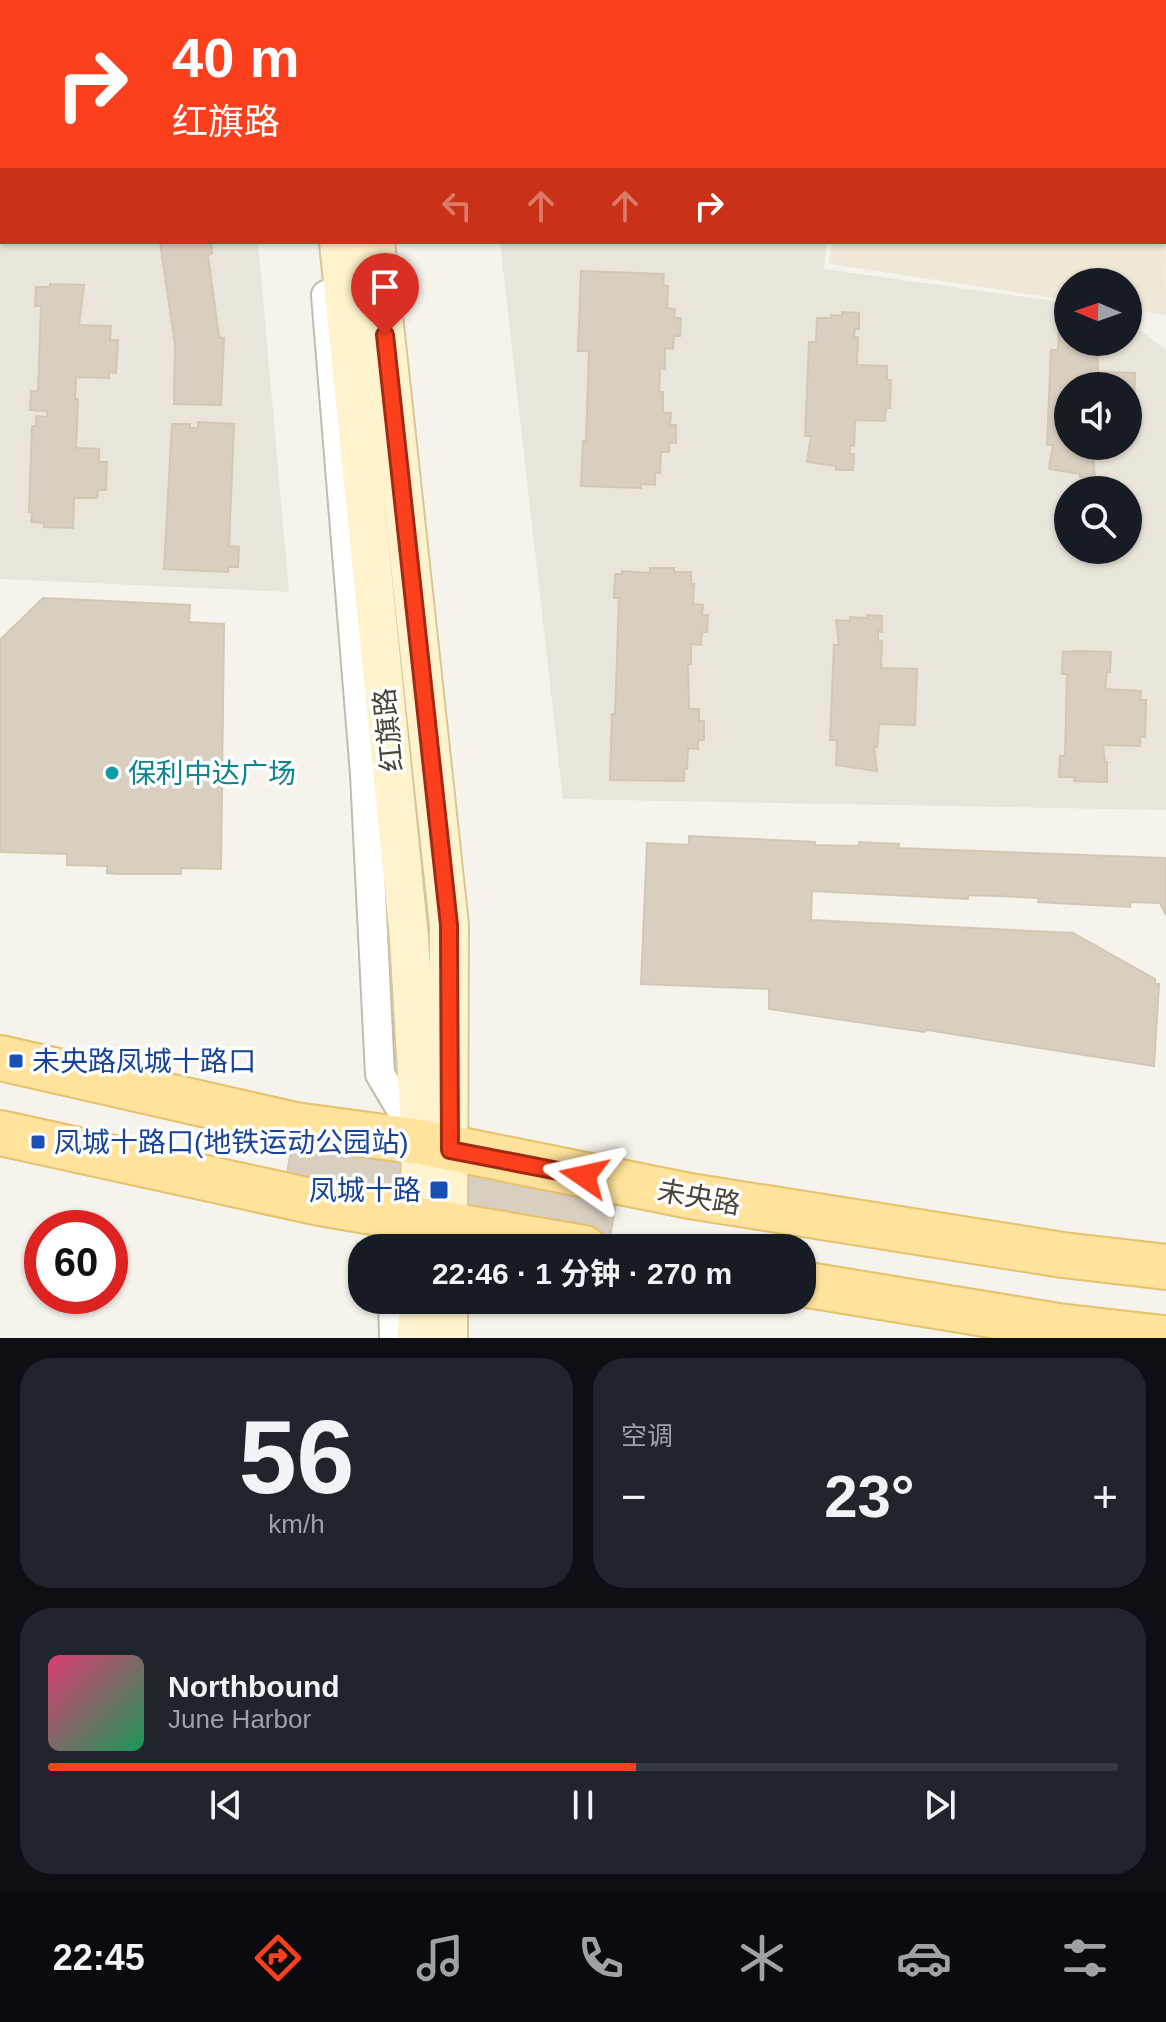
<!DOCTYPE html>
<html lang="zh">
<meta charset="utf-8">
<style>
:root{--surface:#171b24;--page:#20242c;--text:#f1f3f6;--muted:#9ea1a6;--line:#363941;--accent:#fc3f1d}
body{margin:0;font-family:Helvetica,"Noto Sans SC",sans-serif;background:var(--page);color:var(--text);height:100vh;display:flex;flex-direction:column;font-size:30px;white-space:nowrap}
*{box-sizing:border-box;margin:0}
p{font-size:26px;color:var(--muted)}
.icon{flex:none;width:44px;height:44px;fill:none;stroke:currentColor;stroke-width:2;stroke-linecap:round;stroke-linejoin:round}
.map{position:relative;height:1338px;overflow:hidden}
.details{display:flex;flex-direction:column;gap:20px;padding:20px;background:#0d0f14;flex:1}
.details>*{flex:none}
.guide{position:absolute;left:0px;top:0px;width:1166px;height:244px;box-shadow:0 2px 6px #0004;background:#fc3f1d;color:#fff;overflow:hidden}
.needle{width:52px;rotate:272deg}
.tools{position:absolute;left:1054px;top:268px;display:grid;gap:16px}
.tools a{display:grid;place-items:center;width:88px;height:88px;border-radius:50%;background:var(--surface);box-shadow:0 2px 6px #0004;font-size:40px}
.speed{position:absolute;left:24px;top:1210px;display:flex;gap:16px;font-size:40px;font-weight:700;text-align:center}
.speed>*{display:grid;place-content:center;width:104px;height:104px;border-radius:50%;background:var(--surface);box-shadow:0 2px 6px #0004;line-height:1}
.speed .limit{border:12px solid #d22;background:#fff;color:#111}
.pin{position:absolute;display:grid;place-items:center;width:68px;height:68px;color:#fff;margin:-82px -34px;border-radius:50% 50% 50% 0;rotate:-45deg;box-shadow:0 0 8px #0007}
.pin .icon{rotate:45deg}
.me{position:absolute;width:88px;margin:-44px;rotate:281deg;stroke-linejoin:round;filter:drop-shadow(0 0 6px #0008)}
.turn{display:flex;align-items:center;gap:28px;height:168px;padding:0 40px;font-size:36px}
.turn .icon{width:104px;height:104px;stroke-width:2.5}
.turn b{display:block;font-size:56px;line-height:68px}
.lanes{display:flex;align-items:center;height:76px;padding:0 40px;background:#0003;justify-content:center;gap:40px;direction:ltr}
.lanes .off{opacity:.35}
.big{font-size:60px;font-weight:700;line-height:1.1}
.details .widget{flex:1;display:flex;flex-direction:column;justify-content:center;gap:12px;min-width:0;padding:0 28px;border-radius:32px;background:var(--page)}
.details .dial{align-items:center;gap:0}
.dial b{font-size:104px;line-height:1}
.song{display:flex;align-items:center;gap:24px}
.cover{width:96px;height:96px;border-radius:12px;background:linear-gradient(135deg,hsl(340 70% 55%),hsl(150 70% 35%))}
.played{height:8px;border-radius:4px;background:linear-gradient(90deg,var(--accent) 55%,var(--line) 55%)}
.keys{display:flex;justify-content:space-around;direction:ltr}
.heat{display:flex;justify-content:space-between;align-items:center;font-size:44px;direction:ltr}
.details .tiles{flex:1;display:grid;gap:20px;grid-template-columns:1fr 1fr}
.widget:last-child{grid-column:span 2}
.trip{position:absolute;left:348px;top:1234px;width:468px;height:80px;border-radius:32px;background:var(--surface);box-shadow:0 2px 6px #0004;font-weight:700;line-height:80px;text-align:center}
.menu{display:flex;height:128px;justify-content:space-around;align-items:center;background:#090b0e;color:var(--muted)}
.menu .icon{width:56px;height:56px}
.menu .active{color:var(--accent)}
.menu b{font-size:36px;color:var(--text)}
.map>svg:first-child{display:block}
</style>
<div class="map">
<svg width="1166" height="1338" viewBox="0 0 1166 1338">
<rect width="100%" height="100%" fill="#f6f3ec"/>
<g fill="#eae5da" fill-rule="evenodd">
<path d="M0,12L2,242H258L289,592L0,579Z"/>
<path d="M500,242H827L824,269L1068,303V342H1128V321L1166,350V810L563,799ZM1068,386H1128V446H1068ZM1068,490H1128V550H1068Z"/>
</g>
<path fill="#efe8d6" d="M1164,40L1166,315L1128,309V282H1068V300L829,264L831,242H1164Z"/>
<g fill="#d8cfc1" stroke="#d3c7b4" stroke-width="2">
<rect x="1164" y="48" width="2" height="178"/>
<path d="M160,242H211L212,253L208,256L219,337L224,338L221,405L174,404L175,344Z"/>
<path d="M581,271L664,274L663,285L668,286L667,308L675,309L674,318H681L680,336H674L673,349L665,348V369L660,368L659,392H663V413H671L670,425H676V443H669V452H661L660,473H655V485L641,484V488L581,486L583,441H586L589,351H578Z"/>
<path d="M50,284L84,285L79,325L111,326L110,340H118L116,373L109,372V378L76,377L75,399H78L76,448L99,449V462H107L106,490H98L97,498H74L73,528L44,527V523L31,522L32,512H29L32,426H36V416L47,417V411L30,410L31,391H38L41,306H35L36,287H50Z"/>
<path d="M842,312L859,313V329H855L854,337H858L857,365L887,366V380H891L890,408H886L885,421L855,420L854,446L850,445V454H854L853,470H836V466L807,462L811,436H805L809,342H816L817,318H831V315L842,316Z"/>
<path d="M1059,326L1068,327V342H1097L1098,372L1135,373L1133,430L1128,429V386H1068V446H1096V454H1093L1095,478L1080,477V474L1049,469L1053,445H1047L1051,350H1058Z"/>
<path d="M198,422L234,424L229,546L239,547L238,567H228V572L164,569L172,424H190V428H198Z"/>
<path d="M650,568H674V572H691V584H694L693,604L703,605L702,615H708L707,632H702L701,645L691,644V664H688L689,709H699V721H704V740H698V749L688,748L687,769H684V781L610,780L612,714H615L619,598H614L615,574H622V571L650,573Z"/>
<path d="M43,598L190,605L189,622L224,624L221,869L181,868V874H118L107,873V866L67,865V854L0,852V640Z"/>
<path d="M867,615L882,616V632L878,631V640L882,641L881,668L917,669L915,725L879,724L877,747H874L877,771L836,765L837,740H830L834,645H839L836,620L850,621V617L867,618Z"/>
<path d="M1079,651L1111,652L1110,672H1107L1105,689L1141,691L1140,700H1146L1145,737H1140V746L1103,745L1105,762H1107V782L1074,781L1075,777H1059L1060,756H1065L1067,674H1062L1063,652Z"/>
<path d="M689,836L815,842V845L859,846V842L899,844L898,848L1166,858V915L1160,903L1130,902V907L1038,902L1039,898L997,896L968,895V899L812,891L811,920L1073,933L1155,979V984H1159L1154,1066L927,1030L924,1032L769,1009V989L641,984L647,843L689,845Z"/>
<path d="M295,1128L619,1187L608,1248H530L282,1202Z"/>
</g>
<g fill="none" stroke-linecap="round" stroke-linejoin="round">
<defs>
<g id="street">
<path d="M326,295L365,774L380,1074L419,1140"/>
<path d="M393,1300L394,1338"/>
</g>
<g id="secondary">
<path d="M314,0L315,2"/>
<path d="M348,0L349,2"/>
<path d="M339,242L409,938L421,1142L419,1248"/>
<path d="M375,242L449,925L448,1248"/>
<path d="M417,1338L418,1300"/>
<path d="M448,1338V1300"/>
</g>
<g id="primary">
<path d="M0,1058L295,1125L421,1142L690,1196L1063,1255L1166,1267"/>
<path d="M0,1133L320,1203L584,1248"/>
<path d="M802,1284L1058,1326L1163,1338"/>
</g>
</defs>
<use href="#street" stroke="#c2bbae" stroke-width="32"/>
<use href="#secondary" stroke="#d6c79b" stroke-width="42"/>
<use href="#primary" stroke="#e6c16a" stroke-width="48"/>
<use href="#street" stroke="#fff" stroke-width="28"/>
<use href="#secondary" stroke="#fff3cd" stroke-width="38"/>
<use href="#primary" stroke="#ffe39c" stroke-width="44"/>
</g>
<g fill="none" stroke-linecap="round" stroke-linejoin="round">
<defs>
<path id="route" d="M385,335L449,925L450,1150L584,1176"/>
</defs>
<use href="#route" stroke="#a42913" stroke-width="20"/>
<use href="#route" stroke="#fc3f1d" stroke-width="14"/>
</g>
<circle fill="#0f9aa8" stroke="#fff" stroke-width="3" cx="112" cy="773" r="8"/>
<g fill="#1a4fb4" stroke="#fff" stroke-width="3">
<rect x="8" y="1053" width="16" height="16" rx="4"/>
<rect x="30" y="1134" width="16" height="16" rx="4"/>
<rect x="429" y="1180" width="20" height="20" rx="4"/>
</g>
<g text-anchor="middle" stroke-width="7" stroke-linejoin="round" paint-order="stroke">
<g font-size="28" fill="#4b4439" stroke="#fff">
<text transform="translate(388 730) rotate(-96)" y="10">红旗路</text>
<text transform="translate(699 1197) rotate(10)" y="10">未央路</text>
</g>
<g font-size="28" fill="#0d838f" stroke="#fff" text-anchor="start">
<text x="128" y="783">保利中达广场</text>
</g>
<g font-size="28" fill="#164399" stroke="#fff" text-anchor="start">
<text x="32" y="1071">未央路凤城十路口</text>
<text x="54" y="1152">凤城十路口(地铁运动公园站)</text>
<text x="421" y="1200" text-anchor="end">凤城十路</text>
</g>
</g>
</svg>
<div class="tools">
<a><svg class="needle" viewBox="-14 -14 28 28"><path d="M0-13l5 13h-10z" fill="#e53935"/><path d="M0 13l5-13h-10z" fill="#9ea1a6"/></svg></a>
<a><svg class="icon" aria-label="sound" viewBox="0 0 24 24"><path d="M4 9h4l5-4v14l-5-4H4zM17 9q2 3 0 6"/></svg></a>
<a><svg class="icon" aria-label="search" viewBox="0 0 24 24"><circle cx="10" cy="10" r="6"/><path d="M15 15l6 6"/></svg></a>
</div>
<div class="speed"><div class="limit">60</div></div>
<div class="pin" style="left:385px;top:335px;background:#d93025"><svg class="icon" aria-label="arrive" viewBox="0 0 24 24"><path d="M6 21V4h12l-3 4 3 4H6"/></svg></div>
<svg class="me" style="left:584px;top:1176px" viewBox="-20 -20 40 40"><path d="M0-17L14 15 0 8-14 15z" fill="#fc3f1d" stroke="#fff" stroke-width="4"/></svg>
<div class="trip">22:46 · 1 分钟 · 270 m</div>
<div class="guide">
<div class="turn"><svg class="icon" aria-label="right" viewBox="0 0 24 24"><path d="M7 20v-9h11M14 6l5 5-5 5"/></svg><div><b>40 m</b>红旗路</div></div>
<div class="lanes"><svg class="icon off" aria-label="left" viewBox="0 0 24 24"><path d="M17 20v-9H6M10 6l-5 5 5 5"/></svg><svg class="icon off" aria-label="ahead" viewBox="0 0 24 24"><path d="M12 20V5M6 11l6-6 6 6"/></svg><svg class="icon off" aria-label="ahead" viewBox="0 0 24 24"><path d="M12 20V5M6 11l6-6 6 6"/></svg><svg class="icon" aria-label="right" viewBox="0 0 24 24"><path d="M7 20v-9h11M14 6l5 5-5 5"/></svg></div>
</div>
</div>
<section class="details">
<div class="tiles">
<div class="widget dial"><b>56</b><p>km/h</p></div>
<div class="widget"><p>空调</p>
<div class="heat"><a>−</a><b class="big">23°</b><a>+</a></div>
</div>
<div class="widget">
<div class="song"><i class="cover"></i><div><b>Northbound</b><p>June Harbor</p></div></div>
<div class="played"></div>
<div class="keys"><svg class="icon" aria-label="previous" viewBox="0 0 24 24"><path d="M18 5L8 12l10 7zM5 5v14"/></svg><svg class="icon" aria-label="pause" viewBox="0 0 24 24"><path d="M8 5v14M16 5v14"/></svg><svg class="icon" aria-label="next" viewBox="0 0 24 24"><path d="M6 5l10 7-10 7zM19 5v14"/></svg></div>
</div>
</div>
</section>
<nav class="menu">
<b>22:45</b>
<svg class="icon active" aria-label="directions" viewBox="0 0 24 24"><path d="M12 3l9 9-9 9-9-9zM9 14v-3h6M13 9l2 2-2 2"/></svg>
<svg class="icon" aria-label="music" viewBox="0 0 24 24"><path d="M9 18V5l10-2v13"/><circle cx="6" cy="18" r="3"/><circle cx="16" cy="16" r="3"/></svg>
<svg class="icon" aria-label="phone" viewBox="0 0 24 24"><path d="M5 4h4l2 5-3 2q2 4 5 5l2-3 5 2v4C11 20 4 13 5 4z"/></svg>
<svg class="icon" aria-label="climate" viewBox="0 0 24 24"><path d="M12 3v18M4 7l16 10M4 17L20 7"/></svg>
<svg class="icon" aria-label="car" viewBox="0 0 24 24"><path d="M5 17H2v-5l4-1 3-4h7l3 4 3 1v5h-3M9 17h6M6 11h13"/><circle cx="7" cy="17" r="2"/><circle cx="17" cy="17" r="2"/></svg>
<svg class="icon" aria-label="filters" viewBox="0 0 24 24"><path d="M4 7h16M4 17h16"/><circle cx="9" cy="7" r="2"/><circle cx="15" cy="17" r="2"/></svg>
</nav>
